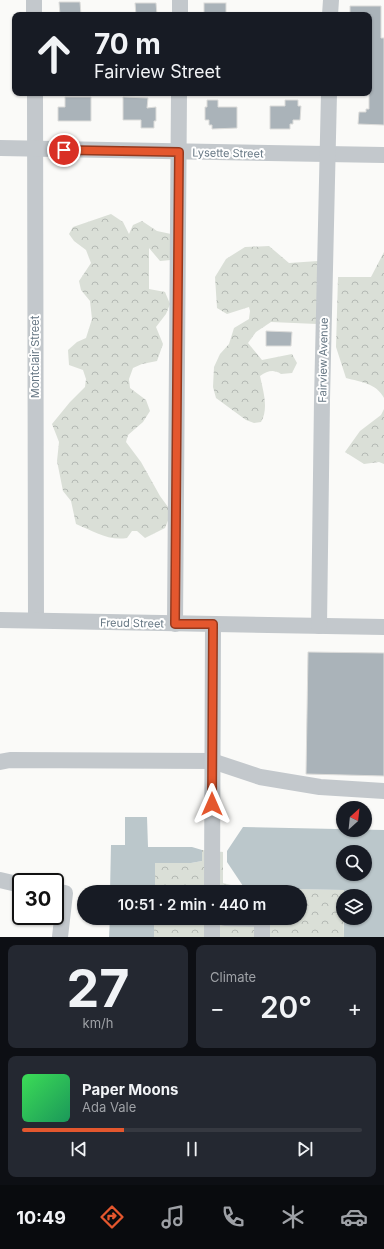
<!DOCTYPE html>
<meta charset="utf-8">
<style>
:root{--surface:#171b24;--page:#242831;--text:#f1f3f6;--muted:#9ea1a6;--line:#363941;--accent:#e4572e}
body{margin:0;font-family:Inter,sans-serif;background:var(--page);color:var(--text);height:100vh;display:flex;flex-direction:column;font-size:15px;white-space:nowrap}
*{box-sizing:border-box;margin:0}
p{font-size:13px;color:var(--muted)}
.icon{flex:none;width:22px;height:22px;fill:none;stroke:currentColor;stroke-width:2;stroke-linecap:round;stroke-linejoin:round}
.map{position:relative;height:937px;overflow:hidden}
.sheet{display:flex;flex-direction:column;gap:8px;padding:8px;background:#0d0f14;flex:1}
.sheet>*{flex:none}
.banner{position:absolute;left:12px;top:12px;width:360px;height:84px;border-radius:8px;box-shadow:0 1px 3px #0004;background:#171b24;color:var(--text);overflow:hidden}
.needle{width:26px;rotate:27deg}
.tools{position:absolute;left:336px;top:801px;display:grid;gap:8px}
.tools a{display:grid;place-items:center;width:36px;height:36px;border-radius:50%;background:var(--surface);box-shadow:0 1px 3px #0004;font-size:20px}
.speed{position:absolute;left:12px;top:873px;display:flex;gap:8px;font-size:20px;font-weight:700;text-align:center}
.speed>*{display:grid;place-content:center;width:52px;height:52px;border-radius:50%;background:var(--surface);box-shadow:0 1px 3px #0004;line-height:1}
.speed .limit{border:2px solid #111;border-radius:6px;background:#fff;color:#111}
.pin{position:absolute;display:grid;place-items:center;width:34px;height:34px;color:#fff;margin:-17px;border:2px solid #fff;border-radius:50%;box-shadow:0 1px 4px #0007}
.me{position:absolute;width:44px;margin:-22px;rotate:0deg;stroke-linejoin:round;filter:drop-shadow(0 0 3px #0008)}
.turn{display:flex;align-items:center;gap:14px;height:84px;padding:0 16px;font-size:18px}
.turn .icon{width:52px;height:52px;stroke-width:2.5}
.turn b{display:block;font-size:28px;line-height:34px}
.big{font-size:30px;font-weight:600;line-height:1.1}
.sheet .card{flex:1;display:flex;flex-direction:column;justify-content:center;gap:6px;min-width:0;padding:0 14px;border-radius:8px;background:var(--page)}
.sheet .dial{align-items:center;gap:0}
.dial b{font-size:52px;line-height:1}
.song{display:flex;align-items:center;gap:12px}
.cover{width:48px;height:48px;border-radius:6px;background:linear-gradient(135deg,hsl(130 70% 55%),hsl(150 70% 35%))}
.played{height:4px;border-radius:2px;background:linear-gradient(90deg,var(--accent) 30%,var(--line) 30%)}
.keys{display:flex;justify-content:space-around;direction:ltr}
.heat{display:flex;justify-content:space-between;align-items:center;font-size:22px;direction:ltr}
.sheet .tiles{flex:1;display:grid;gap:8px;grid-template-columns:1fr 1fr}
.card:last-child{grid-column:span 2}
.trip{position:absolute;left:77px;top:885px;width:230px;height:40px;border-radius:20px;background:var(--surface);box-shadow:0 1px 3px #0004;font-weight:600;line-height:40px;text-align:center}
.menu{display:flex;height:64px;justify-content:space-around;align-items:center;background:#090b0e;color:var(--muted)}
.menu .icon{width:28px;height:28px}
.menu .active{color:var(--accent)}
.menu b{font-size:18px;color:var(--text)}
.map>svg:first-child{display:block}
</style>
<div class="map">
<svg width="384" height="937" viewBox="0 0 384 937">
<defs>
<pattern id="forest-crowns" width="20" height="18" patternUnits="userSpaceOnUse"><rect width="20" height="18" fill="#dadfd7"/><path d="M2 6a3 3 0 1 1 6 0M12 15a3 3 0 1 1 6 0" fill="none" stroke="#b4b9b4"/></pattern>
</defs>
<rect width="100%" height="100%" fill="#fafaf8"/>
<g fill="url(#forest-crowns)">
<path d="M111,214L123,222L129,234L133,225L142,221L157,231L171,234V260L160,261L149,248V289L165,292L170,304L166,314L156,327L163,344L157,361L142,364L133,368L129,379L130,388L146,400L150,411L143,422L128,435L126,442L141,462L160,496L168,507L169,518L165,528L145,538L137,531H132L127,538C108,541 93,531 76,524L71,501L63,491L57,461L59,442L52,424L70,402L85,387L86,379L83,370L69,365L68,350L77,342L86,338L92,319L90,301L81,290L79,281L91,263L86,250L74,241L69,234L73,227Z"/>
<path d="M269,246L289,263L318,261L317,324L271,322L256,332L248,343L262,360L292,354L297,363L292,373L281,374C273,369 268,371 260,376C263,390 269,409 261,422L254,423L246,420L216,398L213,387L214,367L220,354L229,344L234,328L249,319L250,311L249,307L227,314L217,308L215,277L226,259L245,247Z"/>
<path d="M384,252V398C376,383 361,382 346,378L336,347L338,277H371Z"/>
<path d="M384,409V464L379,462L364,464L345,452L360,431L381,415Z"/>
<path d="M202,850L223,852V883L243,888L345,890L344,896H343L344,937H154V918H300V892H155V863H191L202,861Z"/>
</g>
<g fill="#bbc7cb" fill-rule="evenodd">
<path d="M125,817H147L148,847H192L202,850V861L191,863H155V892H110L111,845H125Z"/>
<path d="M243,827L384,830V937H344V918H365V896H344V890L243,888V886L227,862V851ZM343,852H365V874H343Z"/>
<path d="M110,918H154V937H109Z"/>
</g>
<g fill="#aab3b9" stroke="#dcdcda">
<path d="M59,2H80L81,15H60Z"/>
<path d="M135,3H156L157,15H136Z"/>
<rect x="204" y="3" width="22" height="12"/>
<path d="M350,6H381V38H384V125L358,124L359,112H366V109H369V15H350Z"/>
<path d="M65,97H91V121H58V107H65Z"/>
<path d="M123,97L148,98L147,108L156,107V121H154V128H141V120H123Z"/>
<path d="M207,100H218V107H237V128L212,129V125H209V120H205V107H207Z"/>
<path d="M285,100H298V106H301L300,120H293V124H290V129H270V106H285Z"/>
<path d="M266,331L292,332L291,346H266Z"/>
<path d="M308,652L384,653V776L306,774Z"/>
</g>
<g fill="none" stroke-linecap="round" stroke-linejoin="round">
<g stroke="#c3c8cc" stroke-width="16">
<path d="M34,0V15"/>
<path d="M180,15V0"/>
<path d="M330,15L331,0"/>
<path d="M35,93L36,620"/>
<path d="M0,148L384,155"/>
<path d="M0,620L384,627"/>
<path d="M175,624L179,93"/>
<path d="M319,626L322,400L329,93"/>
<path d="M0,762L10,760L212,761L260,777L320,787L384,791"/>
<path d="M0,880L21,885"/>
<path d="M55,891L65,893L60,937"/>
<path d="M212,892L213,624"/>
<path d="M225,918L262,919V937"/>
<path d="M212,937V918"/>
</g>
</g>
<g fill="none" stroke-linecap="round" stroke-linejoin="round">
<defs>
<path id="route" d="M64,150L179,152L175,624H213L212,804"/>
</defs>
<use href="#route" stroke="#94391e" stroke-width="10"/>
<use href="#route" stroke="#e4572e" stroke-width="7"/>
</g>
<g text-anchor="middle" stroke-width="4" stroke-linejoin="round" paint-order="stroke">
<g font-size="11" fill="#657683" stroke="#fff">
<text transform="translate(228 153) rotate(1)" y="4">Lysette Street</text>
<text transform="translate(35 357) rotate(-90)" y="4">Montclair Street</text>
<text transform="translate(323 360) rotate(-89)" y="4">Fairview Avenue</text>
<text transform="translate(132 623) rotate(1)" y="4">Freud Street</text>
</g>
</g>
</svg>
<div class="tools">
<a><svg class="needle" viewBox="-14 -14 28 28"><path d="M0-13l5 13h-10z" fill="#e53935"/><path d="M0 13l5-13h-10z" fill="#9ea1a6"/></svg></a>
<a><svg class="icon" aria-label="search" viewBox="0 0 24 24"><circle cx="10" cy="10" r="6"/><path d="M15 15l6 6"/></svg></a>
<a><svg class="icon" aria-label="layers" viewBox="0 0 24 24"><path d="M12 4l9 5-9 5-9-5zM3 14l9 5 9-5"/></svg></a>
</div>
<div class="speed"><div class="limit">30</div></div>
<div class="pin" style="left:64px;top:150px;background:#d93025"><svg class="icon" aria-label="arrive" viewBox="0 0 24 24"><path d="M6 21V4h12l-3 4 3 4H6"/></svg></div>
<svg class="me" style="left:212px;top:804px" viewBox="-20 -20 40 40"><path d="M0-17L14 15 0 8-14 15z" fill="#e4572e" stroke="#fff" stroke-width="4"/></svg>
<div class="trip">10:51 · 2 min · 440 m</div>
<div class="banner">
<div class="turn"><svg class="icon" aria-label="ahead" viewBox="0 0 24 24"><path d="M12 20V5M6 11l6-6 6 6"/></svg><div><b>70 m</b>Fairview Street</div></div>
</div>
</div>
<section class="sheet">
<div class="tiles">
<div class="card dial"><b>27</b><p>km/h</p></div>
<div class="card"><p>Climate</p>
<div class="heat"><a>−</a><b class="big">20°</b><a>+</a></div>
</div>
<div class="card">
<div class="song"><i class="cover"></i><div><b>Paper Moons</b><p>Ada Vale</p></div></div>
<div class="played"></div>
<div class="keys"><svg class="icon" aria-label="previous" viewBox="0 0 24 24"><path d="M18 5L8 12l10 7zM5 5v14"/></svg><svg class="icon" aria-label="pause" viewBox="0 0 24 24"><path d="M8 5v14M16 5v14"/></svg><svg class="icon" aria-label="next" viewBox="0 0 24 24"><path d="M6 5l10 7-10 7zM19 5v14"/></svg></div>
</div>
</div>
</section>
<nav class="menu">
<b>10:49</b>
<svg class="icon active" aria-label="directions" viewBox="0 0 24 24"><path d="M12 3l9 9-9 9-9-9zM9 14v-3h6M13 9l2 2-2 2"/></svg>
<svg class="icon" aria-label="music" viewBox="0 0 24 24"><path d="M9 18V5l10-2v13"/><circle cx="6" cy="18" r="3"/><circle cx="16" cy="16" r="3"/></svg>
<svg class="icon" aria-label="phone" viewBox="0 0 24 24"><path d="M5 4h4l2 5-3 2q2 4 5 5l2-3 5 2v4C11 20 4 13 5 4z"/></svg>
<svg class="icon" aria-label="climate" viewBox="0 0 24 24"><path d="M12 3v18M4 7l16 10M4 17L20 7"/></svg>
<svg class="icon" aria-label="car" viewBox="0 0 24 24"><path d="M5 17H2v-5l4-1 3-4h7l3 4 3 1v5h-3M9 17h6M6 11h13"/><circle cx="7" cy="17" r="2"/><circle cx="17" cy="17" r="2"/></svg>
</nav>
